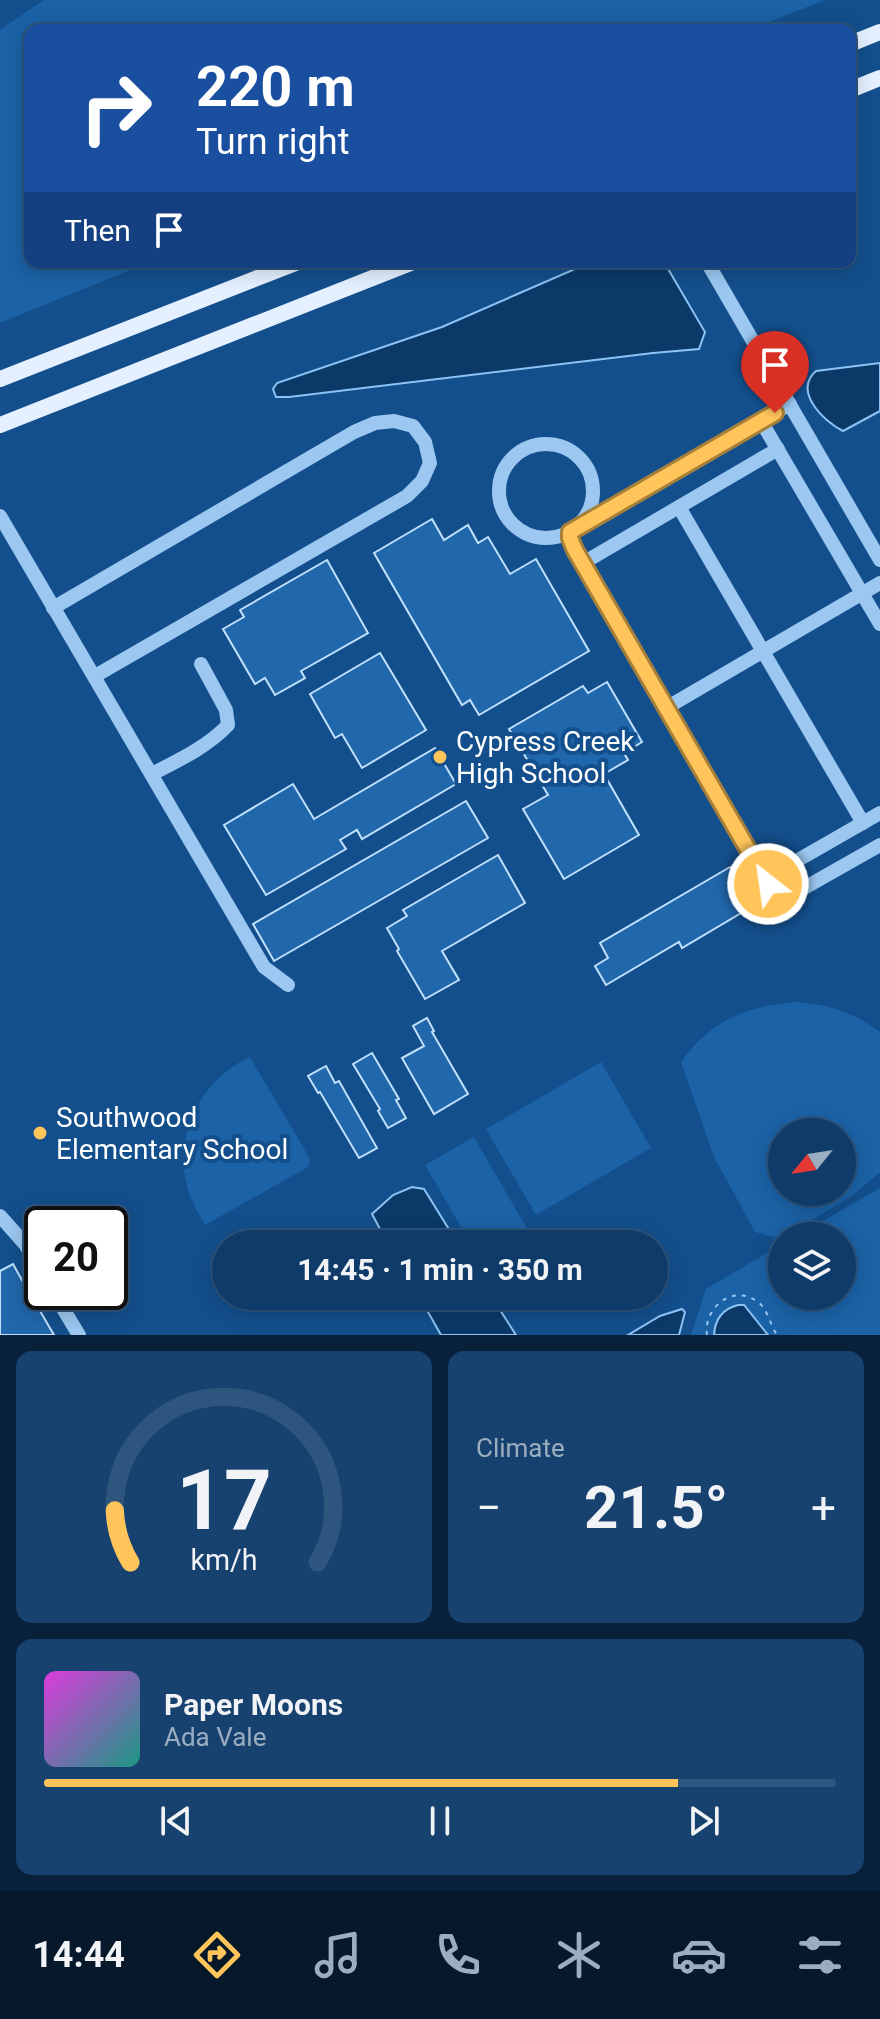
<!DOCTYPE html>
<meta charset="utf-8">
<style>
:root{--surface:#0e3b69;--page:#17426f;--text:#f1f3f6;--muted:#9badc0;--line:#2e557d;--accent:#ffc55a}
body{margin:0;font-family:Roboto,sans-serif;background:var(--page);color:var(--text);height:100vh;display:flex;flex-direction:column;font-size:30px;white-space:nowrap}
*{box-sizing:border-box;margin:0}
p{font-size:26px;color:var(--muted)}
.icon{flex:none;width:44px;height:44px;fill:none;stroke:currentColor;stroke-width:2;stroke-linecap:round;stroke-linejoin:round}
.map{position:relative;height:1335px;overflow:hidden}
.panel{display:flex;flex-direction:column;gap:16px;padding:16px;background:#08203a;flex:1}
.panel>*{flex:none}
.guide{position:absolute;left:24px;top:24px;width:832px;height:244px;border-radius:16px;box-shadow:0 4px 20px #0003,0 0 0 2px var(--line);background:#1a4fa0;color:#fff;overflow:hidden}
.needle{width:52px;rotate:240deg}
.controls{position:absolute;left:768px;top:1118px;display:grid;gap:16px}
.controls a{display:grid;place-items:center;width:88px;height:88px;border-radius:50%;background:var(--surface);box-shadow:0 4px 20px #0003,0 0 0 2px var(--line);font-size:40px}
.speed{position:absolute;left:24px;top:1206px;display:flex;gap:16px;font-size:40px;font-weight:700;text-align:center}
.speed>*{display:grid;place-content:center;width:104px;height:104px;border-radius:50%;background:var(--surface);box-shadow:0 4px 20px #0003,0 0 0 2px var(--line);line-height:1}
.speed .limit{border:4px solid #111;border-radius:12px;background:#fff;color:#111}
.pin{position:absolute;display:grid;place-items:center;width:68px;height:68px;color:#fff;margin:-82px -34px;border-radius:50% 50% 50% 0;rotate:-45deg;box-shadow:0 0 8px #0007}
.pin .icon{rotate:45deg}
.me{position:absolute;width:88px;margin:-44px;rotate:330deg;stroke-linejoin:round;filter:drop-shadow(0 0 6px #0008)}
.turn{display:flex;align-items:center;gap:28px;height:168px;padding:0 40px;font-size:36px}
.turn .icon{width:104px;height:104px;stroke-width:2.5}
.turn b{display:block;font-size:56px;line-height:68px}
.then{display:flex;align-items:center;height:76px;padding:0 40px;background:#0003;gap:16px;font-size:30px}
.big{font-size:60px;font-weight:700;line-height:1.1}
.panel .widget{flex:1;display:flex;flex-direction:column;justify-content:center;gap:12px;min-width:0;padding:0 28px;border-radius:16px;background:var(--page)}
.panel .dial{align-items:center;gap:0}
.dial svg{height:208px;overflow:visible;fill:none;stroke:var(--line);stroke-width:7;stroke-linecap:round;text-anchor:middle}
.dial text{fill:var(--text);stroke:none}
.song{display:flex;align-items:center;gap:24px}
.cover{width:96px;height:96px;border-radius:12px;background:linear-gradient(135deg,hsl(300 70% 55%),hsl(170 70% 35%))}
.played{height:8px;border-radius:4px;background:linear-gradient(90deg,var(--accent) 80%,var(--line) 80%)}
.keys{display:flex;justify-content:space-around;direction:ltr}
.heat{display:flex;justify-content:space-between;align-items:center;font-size:44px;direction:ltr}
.panel .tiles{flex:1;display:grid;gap:16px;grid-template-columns:1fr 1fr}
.widget:last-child{grid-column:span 2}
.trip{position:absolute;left:212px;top:1230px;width:456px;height:80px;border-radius:40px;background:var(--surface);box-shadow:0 4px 20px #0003,0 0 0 2px var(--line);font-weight:700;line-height:80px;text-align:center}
.tab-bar{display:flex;height:128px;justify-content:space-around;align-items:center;background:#06182a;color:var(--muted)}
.tab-bar .icon{width:56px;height:56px}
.tab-bar .active{color:var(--accent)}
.tab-bar b{font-size:36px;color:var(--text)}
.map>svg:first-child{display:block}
</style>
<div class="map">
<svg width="880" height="1335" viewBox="0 0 880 1335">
<rect width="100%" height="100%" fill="#134f8c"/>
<g fill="#1b62a6" fill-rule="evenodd">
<path d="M44,0H825L749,30H30V262H150L0,323V30Z"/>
<path d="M795,1002C828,1004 853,1012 880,1032V1172L852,1196L785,1236H782L781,1239L755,1232L714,1157L681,1062C710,1021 746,1006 795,1002ZM782,1132H842V1192H782Z"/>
<path d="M250,1057L310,1159L308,1167L205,1225C198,1212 190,1200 187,1186C173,1133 202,1079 250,1057Z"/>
<path d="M601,1062L651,1148L536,1215L486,1129Z"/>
<path d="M474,1137L536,1244H471L425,1165Z"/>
<path d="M880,1188V1335H691L706,1289L782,1244V1296H842V1236H797Z"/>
</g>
<g fill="#0b3968" stroke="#8cc3f4" stroke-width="2">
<path d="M591,262H664L705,332L699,349L653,353L289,397H276L273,389L277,383L442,327Z"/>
<path d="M880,363V411L843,431C823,421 793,391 816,371Z"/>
<path d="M412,1187L424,1189L458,1244H388L372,1214L393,1195Z"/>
<path d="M419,1296H491L516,1335H441Z"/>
<path d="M738,1305H744L768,1335H714C715,1319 722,1309 738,1305Z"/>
<path d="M682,1309L685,1312L679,1335H628L660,1316Z"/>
</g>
<g fill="#2067ab" stroke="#c1e0fc" stroke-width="2">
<path d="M432,519L444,540L468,525L478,543L488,537L510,574L536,559L589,651L479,715L470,700L462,705L374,553Z"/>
<path d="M327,560L368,633L301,671L305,678L275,695L265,678L255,684L223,629L244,617L240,610Z"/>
<path d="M380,653L426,730L362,768L342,734L335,738L310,694Z"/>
<path d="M607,682L642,742L624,753L628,760L604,774L639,835L564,879L523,809L548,795L509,729L583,686L588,693Z"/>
<path d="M435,748L456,784L362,839L357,830L340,840L346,849L266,895L224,825L293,784L314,819Z"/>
<path d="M466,801L488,838L274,961L253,924Z"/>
<path d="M498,855L525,903L442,951L459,980L425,999L397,951L399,949L387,928L407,916L403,910Z"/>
<path d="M730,867L753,906L682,948L679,942L606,985L595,966L608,958L600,943Z"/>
<path d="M427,1018L434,1031L432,1032L468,1094L434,1114L402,1058L424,1046L413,1026Z"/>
<path d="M372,1053L399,1099L396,1100L406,1118L388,1128L378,1111L380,1109L353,1064Z"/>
<path d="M326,1066L335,1083L339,1081L377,1148L359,1158L320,1092L318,1093L308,1076Z"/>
<path d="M13,1264L23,1282L28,1280L34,1289L29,1292L54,1335H0V1271Z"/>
</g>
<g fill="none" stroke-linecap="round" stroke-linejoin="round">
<path stroke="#9bc7f1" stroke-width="2" stroke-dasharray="4 6" stroke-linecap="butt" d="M707,1335C703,1308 733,1283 758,1302C768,1309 770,1325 777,1335"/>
<g stroke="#9bc7f1" stroke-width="14">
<path d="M707,262L880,560"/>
<path d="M790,404L570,532V538L575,550L773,891L784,897L790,896L880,845"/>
<path d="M761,421L880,624"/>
<circle cx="546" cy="491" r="47"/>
<path d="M679,507L863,823"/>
<path d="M0,516L264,967L288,985"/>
<path d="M583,563L778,449"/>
<path d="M53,608L354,432L375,423L394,421L413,426L425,442L430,463L422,481L407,496L95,676"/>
<path d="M666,708L880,583"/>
<path d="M152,774C179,760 207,747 228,725L226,710L201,664"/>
<path d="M765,879L880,813"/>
<path d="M0,1216L25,1244L42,1273"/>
<path d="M53,1292L79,1335"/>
</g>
<g stroke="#e4f0ff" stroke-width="16">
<path d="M850,44L880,32"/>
<path d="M850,90L880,78"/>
<path d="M0,379L298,262"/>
<path d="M0,425L413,262"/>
</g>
</g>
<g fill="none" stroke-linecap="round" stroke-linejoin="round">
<defs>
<path id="route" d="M768,884L575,550L570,538V532L775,413"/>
</defs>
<use href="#route" stroke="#a6803a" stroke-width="20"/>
<use href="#route" stroke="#ffc55a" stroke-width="14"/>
</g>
<g fill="#ffc55a" stroke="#134f8c" stroke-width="3">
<circle cx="440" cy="757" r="8"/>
<circle cx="40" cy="1133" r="8"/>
</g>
<g text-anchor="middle" stroke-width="8" stroke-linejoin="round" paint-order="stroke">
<g font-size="28" fill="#fff" stroke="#134f8c" text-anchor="start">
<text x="456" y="751">Cypress Creek<tspan x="456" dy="32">High School</tspan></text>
<text x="56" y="1127">Southwood<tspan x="56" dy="32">Elementary School</tspan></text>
</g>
</g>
</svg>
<div class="controls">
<a><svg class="needle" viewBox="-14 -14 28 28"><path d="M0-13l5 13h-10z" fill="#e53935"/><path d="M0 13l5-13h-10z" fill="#9badc0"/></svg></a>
<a><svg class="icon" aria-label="layers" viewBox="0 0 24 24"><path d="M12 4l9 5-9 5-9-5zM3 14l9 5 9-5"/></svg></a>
</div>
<div class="speed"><div class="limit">20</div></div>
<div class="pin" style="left:775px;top:413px;background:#d93025"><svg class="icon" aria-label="arrive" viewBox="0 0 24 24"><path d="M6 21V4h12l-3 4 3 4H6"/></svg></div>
<svg class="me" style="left:768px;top:884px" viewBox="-20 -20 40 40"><circle r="17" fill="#ffc55a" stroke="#fff" stroke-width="3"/><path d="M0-11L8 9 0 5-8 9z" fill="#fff"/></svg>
<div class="trip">14:45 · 1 min · 350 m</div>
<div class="guide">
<div class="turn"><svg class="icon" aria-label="right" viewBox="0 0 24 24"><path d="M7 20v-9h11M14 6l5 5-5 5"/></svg><div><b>220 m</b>Turn right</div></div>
<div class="then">Then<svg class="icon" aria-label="arrive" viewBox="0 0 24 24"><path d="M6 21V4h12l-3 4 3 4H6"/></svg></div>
</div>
</div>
<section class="panel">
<div class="tiles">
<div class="widget dial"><svg viewBox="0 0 100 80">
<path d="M14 69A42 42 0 1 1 86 69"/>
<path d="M14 69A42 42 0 0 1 8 49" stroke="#ffc55a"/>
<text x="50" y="56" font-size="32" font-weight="700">17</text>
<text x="50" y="72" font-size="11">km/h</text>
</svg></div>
<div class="widget"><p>Climate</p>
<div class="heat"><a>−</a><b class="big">21.5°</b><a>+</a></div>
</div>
<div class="widget">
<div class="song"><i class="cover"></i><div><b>Paper Moons</b><p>Ada Vale</p></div></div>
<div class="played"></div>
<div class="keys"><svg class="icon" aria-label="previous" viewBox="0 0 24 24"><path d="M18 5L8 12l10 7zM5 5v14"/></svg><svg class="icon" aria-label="pause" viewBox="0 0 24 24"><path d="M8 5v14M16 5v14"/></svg><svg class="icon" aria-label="next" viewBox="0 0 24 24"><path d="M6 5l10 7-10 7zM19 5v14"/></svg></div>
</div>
</div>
</section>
<nav class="tab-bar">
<b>14:44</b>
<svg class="icon active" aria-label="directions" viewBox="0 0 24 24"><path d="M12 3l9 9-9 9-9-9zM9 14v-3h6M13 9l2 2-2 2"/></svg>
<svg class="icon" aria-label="music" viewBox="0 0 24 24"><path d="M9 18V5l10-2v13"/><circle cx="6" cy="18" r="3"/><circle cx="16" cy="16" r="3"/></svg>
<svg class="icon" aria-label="phone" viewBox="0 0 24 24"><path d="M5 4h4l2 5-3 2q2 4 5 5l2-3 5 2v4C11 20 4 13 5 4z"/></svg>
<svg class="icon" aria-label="climate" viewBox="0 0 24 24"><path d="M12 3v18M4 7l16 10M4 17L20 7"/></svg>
<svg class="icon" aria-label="car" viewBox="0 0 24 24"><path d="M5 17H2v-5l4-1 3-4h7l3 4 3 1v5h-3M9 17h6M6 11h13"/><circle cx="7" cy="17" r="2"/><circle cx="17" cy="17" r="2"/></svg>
<svg class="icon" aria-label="filters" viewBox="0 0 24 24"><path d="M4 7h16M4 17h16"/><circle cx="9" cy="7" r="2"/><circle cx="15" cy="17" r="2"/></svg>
</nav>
